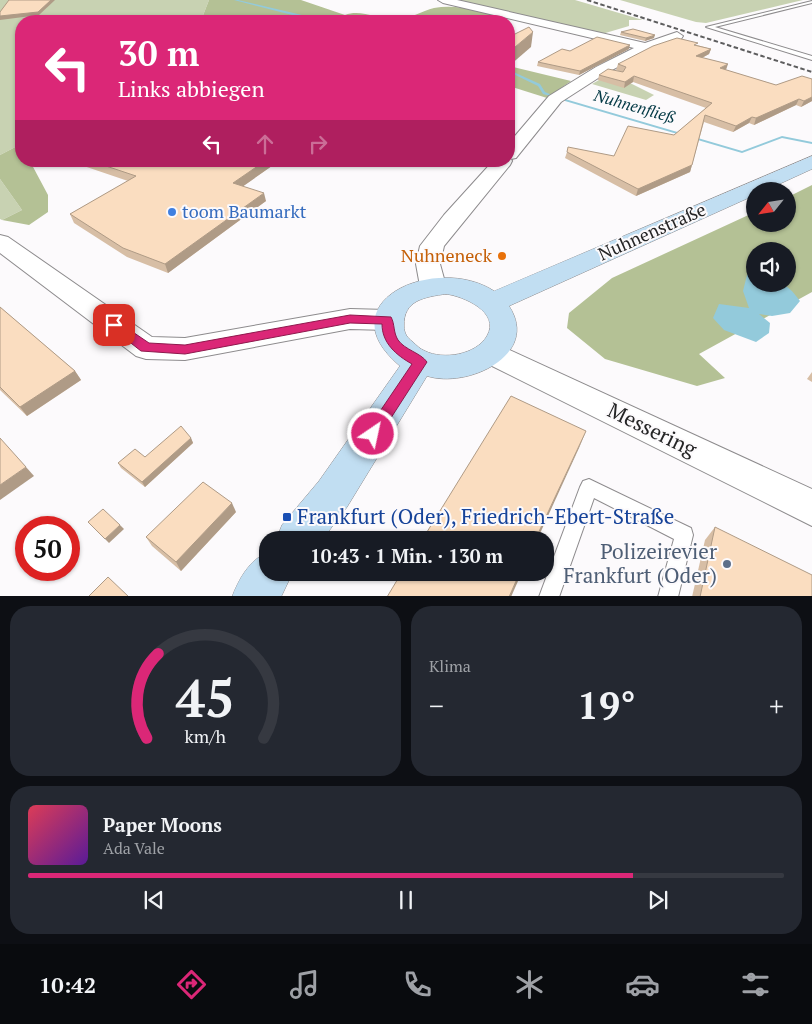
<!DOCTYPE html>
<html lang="de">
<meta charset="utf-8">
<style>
:root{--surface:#171b24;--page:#242831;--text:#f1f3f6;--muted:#9ea1a6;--line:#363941;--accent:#db2777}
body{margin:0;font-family:"PT Serif",serif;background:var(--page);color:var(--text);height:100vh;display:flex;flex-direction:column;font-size:19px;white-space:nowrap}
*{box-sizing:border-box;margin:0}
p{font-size:16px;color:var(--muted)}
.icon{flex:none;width:28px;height:28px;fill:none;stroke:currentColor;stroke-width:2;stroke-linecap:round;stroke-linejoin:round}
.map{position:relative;height:596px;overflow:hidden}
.panel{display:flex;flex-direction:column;gap:10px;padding:10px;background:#0d0f14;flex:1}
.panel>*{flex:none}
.guide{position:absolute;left:15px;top:15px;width:500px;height:152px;border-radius:20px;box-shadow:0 1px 4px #0004;background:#db2777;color:#fff;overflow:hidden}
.needle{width:32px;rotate:240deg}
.fabs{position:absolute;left:746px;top:182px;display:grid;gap:10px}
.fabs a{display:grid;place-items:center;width:50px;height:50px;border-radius:50%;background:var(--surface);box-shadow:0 1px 4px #0004;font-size:25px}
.speed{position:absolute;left:15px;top:516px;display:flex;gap:10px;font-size:25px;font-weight:700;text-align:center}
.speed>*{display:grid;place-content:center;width:65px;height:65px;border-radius:50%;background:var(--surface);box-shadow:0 1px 4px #0004;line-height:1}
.speed .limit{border:8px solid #d22;background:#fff;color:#111}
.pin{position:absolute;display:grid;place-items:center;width:42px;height:42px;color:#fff;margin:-21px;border-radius:10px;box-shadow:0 2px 8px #0006}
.me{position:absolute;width:55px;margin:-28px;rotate:34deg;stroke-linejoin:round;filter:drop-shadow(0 0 4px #0008)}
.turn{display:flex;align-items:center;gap:18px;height:105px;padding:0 20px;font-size:22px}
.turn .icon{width:65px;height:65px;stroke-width:2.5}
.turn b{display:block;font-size:35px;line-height:42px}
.lanes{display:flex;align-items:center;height:48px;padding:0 20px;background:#0003;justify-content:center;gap:25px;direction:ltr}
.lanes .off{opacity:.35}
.big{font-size:38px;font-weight:800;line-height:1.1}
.panel .widget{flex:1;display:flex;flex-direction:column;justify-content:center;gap:8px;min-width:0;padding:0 18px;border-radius:20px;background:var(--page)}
.panel .dial{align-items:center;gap:0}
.dial svg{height:130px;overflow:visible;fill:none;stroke:var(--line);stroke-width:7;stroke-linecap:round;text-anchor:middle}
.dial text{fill:var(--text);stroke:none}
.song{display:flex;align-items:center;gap:15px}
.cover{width:60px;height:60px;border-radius:8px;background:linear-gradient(135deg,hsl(350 70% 55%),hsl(270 70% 35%))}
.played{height:5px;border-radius:2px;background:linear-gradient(90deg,var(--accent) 80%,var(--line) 80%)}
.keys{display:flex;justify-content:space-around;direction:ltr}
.heat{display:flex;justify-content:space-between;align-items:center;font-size:28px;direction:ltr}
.panel .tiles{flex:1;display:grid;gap:10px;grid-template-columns:1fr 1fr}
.widget:last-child{grid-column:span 2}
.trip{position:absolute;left:259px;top:531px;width:295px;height:50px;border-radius:20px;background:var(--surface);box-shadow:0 1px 4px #0004;font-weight:800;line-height:50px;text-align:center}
.menu{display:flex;height:80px;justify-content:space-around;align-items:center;background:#090b0e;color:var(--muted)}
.menu .icon{width:35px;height:35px}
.menu .selected{color:var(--accent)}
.menu b{font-size:22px;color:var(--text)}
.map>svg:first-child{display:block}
</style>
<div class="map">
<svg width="812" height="597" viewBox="0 0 812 597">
<rect width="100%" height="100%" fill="#fcfafc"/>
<g fill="#c8d2b2">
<path d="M0,0H209L202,18L199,21H21V144L0,155Z"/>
<path d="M451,0H575L643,20H629V26L602,34Z"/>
<path d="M620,0H803L706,23L696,22Z"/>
<path d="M606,76L632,84L654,95L646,100L592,84Z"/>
<path d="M0,179L22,210L2,220L0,219Z"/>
</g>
<g fill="#b4c195" fill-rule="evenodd">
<path d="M209,0H301L345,15C361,9 377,19 394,20C406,21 422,11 434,8C457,4 480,11 502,16L494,21H278L257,19L250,21H199L202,18Z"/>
<path d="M509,66L571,81L547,98L509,86Z"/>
<path d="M21,144V161H36L32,165L48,195V212L29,225L2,220L22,210L0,179V155Z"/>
<path d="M812,185V292L699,354L725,378L697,386L605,359L567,328L569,313L612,278L755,212V224H788V197ZM755,251H788V284H755Z"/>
</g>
<path fill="#93cadb" d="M755,274V284C780,284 784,279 800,301L790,313L772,316L759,314L770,323L769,333L756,342L724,330L713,318L719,304L749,308L743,291L747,275Z"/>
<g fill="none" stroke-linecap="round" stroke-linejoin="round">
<g fill="#93cadb" fill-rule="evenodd">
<path d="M234,0H238L302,15L304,21H302L300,17Z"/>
<path d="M509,70L540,84L545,92L552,95L550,96L543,94L538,86L509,72Z"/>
<path d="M565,99L742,151L782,136L812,142V144L782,138L742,153L565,101Z"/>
</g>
<defs>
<g id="lane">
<path d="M812,1V3L715,27L812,56V60L706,27Z"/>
<path d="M589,479L691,528L693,535L678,597H658L674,539L594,498L559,597H539L580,487L583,481Z"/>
</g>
<g id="street">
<path d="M438,0H457L645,43L677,32L683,36L681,39L651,50L606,73L561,102L516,158L511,159L512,161L510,165L444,246L440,264L446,286L442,292L433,294L424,292L420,286L416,264L420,246L444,215L493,161H509V143L549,96L596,67L634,48L443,3Z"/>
<path d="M0,235L8,237L152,337L185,338L350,309L387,310L397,313L401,320L397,327L387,330L350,329L185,360L146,359L136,356L0,253Z"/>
<path d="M492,342L812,489V526L482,361L477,353L482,345Z"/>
</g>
<g id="secondary">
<path d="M812,156V169L764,191H755V195L509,306C541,355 467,389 427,376L347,507L322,540H276L282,525L319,481L400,366C324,302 436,253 494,291ZM446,294C463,296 501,312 487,336C476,355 443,360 425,351C420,349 416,345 413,342C407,338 404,333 404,326C403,300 425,297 446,294Z"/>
<path d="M268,552V572H293L281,597H232C239,579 249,560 268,552Z"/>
</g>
</defs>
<use href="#lane" stroke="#8d8b8d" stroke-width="2"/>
<use href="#street" stroke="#8d8b8d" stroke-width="2"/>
<use href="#secondary" stroke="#8d8b8d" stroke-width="1"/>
<use href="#lane" fill="#fff" fill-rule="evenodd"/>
<use href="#street" fill="#fff" fill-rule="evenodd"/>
<use href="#secondary" fill="#c1def2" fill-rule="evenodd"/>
<path stroke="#5d5d5e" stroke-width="2" stroke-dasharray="4.5 2.5" stroke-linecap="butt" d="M587,0L812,72"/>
</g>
<g fill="#d7bea5">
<path d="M621,32L654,38L645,41L620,35Z"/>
<path d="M697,45L711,49L709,54L702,58L726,70L776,85L812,79V101L801,107L796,105L754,125L749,123L733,132L704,122L690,172L636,196L565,158L567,152L614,156L674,135L706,108L633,82L624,88L598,80L599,75L621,72L616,70L618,64Z"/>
<path d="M629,49L579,75L537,66L538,62L570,51Z"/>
<path d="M69,161H279L243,186L266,201L168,273L127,257L74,223L70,214L128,181Z"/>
<path d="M0,307L75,371L81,380L27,416L0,390Z"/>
<path d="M812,372V382L807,379Z"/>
<path d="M191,438L193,443L145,487L121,468L118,463L145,457Z"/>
<path d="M236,512L181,571L152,546L146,537Z"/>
<path d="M715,527L812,597H692L705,540Z"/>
</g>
<g fill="#af9b86">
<path d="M51,0H55L39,15L0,20V16Z"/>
<path d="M533,32L531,47L509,66V52Z"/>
<path d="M655,35L654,38L645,41L646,38Z"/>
<path d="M630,45L629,49L579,75L580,71Z"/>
<path d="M711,49L709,54L694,62L696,56Z"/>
<path d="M728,64L726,70L720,68Z"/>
<path d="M634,76L633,82L624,88L625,82Z"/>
<path d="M812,97V101L801,107L804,101Z"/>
<path d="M799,99L796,105L754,125L756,118Z"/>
<path d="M752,117L749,123L733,132L736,126Z"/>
<path d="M265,161H279L235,192L233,183Z"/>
<path d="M692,165L690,172L636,196L638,189Z"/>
<path d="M264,193L266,201L168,273L165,264Z"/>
<path d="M75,371L81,380L27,416L20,407Z"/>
<path d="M586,431L579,448L537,540H535Z"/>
<path d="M191,438L193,443L145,487L142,482Z"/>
<path d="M26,467L34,476L0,500V485Z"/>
<path d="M232,503L236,512L181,571L176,562Z"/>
<path d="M120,525L124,529L109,543L105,539Z"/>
<path d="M520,572H522L511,597H509Z"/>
</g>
<g fill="#faddc0" stroke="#af9b86">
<path d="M9,0H51L38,12L0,16V12Z"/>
<path d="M529,27L533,32L509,52V37Z"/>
<path d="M633,29L655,35L646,38L621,32Z"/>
<path d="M597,37L630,45L580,71L538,62L562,49L570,51Z"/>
<path d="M677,38L698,43L694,45L711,49L696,56L728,64L720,68L776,85L802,76L812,79V97L804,101L799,99L756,118L752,117L736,126L705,115L692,165L638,189L567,152L568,147L614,156L628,126L674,135L712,103L634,76L625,82L599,75L608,69L623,72L626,67L618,64L653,46Z"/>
<path d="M91,161H265L233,183L264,193L165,264L123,248L70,214L136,176Z"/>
<path d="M0,307L75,371L20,407L0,387Z"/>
<path d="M511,396L586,431L535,540H422Z"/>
<path d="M181,426L191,438L142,482L118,463L135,449L145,457Z"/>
<path d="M0,438L26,467L0,485Z"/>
<path d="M203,482L232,503L176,562L146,537Z"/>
<path d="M103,509L120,525L105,539L88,522Z"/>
<path d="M715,527L812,575V597H700Z"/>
<path d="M402,572H520L509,597H387Z"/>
<path d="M108,577L129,597H88Z"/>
</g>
<path fill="#db2777" stroke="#8e194d" d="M350,315L391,317C395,324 393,332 398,340C405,350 421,353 427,362L378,438L373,440L368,438L366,434L368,429L412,364C396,355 382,343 382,324L350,323L185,354L141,351L108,325L114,321L118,322L149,343L185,345Z"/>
<circle fill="#3f7fe0" stroke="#fcfafc" stroke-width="2" cx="172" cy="212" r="5"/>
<circle fill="#e8710a" stroke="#fcfafc" stroke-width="2" cx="502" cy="256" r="5"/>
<rect fill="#1a4fb4" stroke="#fcfafc" stroke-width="2" x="282" y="512" width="10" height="10" rx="2.5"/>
<circle fill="#5c6f8a" stroke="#fcfafc" stroke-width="2" cx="727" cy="564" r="5"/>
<g text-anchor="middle" stroke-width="4" stroke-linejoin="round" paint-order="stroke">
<g font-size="16" font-style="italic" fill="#023844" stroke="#fcfafc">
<text transform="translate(635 106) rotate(16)" y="6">Nuhnenfließ</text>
</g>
<g font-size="18" fill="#366cbe" stroke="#fcfafc" text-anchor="start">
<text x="182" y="218">toom Baumarkt</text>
</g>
<g font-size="18" fill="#252526" stroke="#fcfafc">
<text transform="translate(652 232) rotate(-24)" y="6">Nuhnenstraße</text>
</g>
<g font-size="18" fill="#c56008" stroke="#fcfafc" text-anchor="end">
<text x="492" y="262">Nuhneneck</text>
</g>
<g font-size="21" fill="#252526" stroke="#fcfafc">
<text transform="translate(652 430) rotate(26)" y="7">Messering</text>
</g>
<g font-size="21" fill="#164399" stroke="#fcfafc" text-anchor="start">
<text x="297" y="524">Frankfurt (Oder), Friedrich-Ebert-Straße</text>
</g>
<g font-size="21" fill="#4e5e75" stroke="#fcfafc" text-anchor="end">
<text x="717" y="559">Polizeirevier<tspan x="717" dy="24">Frankfurt (Oder)</tspan></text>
</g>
</g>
</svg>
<div class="fabs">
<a><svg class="needle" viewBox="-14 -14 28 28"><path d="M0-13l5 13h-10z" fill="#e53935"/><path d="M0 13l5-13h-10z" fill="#9ea1a6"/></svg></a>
<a><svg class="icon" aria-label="sound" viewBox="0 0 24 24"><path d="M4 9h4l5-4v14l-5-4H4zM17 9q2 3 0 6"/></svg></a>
</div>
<div class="speed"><div class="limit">50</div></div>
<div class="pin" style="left:114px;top:325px;background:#d93025"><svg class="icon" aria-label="arrive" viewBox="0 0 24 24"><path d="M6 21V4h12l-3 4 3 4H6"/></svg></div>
<svg class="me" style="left:373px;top:434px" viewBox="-20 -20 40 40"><circle r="17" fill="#db2777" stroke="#fff" stroke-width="3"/><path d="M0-11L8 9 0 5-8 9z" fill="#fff"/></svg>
<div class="trip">10:43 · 1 Min. · 130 m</div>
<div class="guide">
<div class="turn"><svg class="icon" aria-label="left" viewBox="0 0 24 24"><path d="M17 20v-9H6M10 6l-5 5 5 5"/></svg><div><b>30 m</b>Links abbiegen</div></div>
<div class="lanes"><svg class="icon" aria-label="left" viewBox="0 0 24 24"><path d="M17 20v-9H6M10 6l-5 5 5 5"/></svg><svg class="icon off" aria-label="ahead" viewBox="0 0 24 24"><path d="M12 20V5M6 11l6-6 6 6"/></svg><svg class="icon off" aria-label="right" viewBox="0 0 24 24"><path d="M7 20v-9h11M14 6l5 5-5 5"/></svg></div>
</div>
</div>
<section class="panel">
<div class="tiles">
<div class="widget dial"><svg viewBox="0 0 100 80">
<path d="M14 69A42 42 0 1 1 86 69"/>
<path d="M14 69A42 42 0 0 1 21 17" stroke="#db2777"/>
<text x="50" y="56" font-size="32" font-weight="700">45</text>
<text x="50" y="72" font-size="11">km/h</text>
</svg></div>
<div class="widget"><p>Klima</p>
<div class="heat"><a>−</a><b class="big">19°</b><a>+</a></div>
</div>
<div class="widget">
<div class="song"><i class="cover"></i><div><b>Paper Moons</b><p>Ada Vale</p></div></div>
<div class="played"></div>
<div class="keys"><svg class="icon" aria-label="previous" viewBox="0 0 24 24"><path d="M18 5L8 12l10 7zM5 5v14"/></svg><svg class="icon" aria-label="pause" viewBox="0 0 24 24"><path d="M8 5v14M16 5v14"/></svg><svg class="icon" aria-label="next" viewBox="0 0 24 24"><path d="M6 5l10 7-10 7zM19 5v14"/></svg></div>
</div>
</div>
</section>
<nav class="menu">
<b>10:42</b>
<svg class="icon selected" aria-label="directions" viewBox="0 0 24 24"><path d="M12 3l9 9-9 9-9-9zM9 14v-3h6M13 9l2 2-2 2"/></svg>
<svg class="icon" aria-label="music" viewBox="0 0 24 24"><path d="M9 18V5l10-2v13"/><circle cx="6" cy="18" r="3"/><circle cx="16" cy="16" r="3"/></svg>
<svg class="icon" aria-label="phone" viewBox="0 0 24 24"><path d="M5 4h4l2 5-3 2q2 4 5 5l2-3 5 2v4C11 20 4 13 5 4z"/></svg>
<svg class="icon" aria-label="climate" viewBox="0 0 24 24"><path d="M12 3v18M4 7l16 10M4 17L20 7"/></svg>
<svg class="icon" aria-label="car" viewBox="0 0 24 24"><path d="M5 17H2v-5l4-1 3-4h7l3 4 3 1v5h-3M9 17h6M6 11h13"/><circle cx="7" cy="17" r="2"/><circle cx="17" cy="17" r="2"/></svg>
<svg class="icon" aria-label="filters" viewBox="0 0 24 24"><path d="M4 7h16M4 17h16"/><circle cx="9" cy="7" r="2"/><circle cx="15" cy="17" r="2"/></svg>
</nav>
